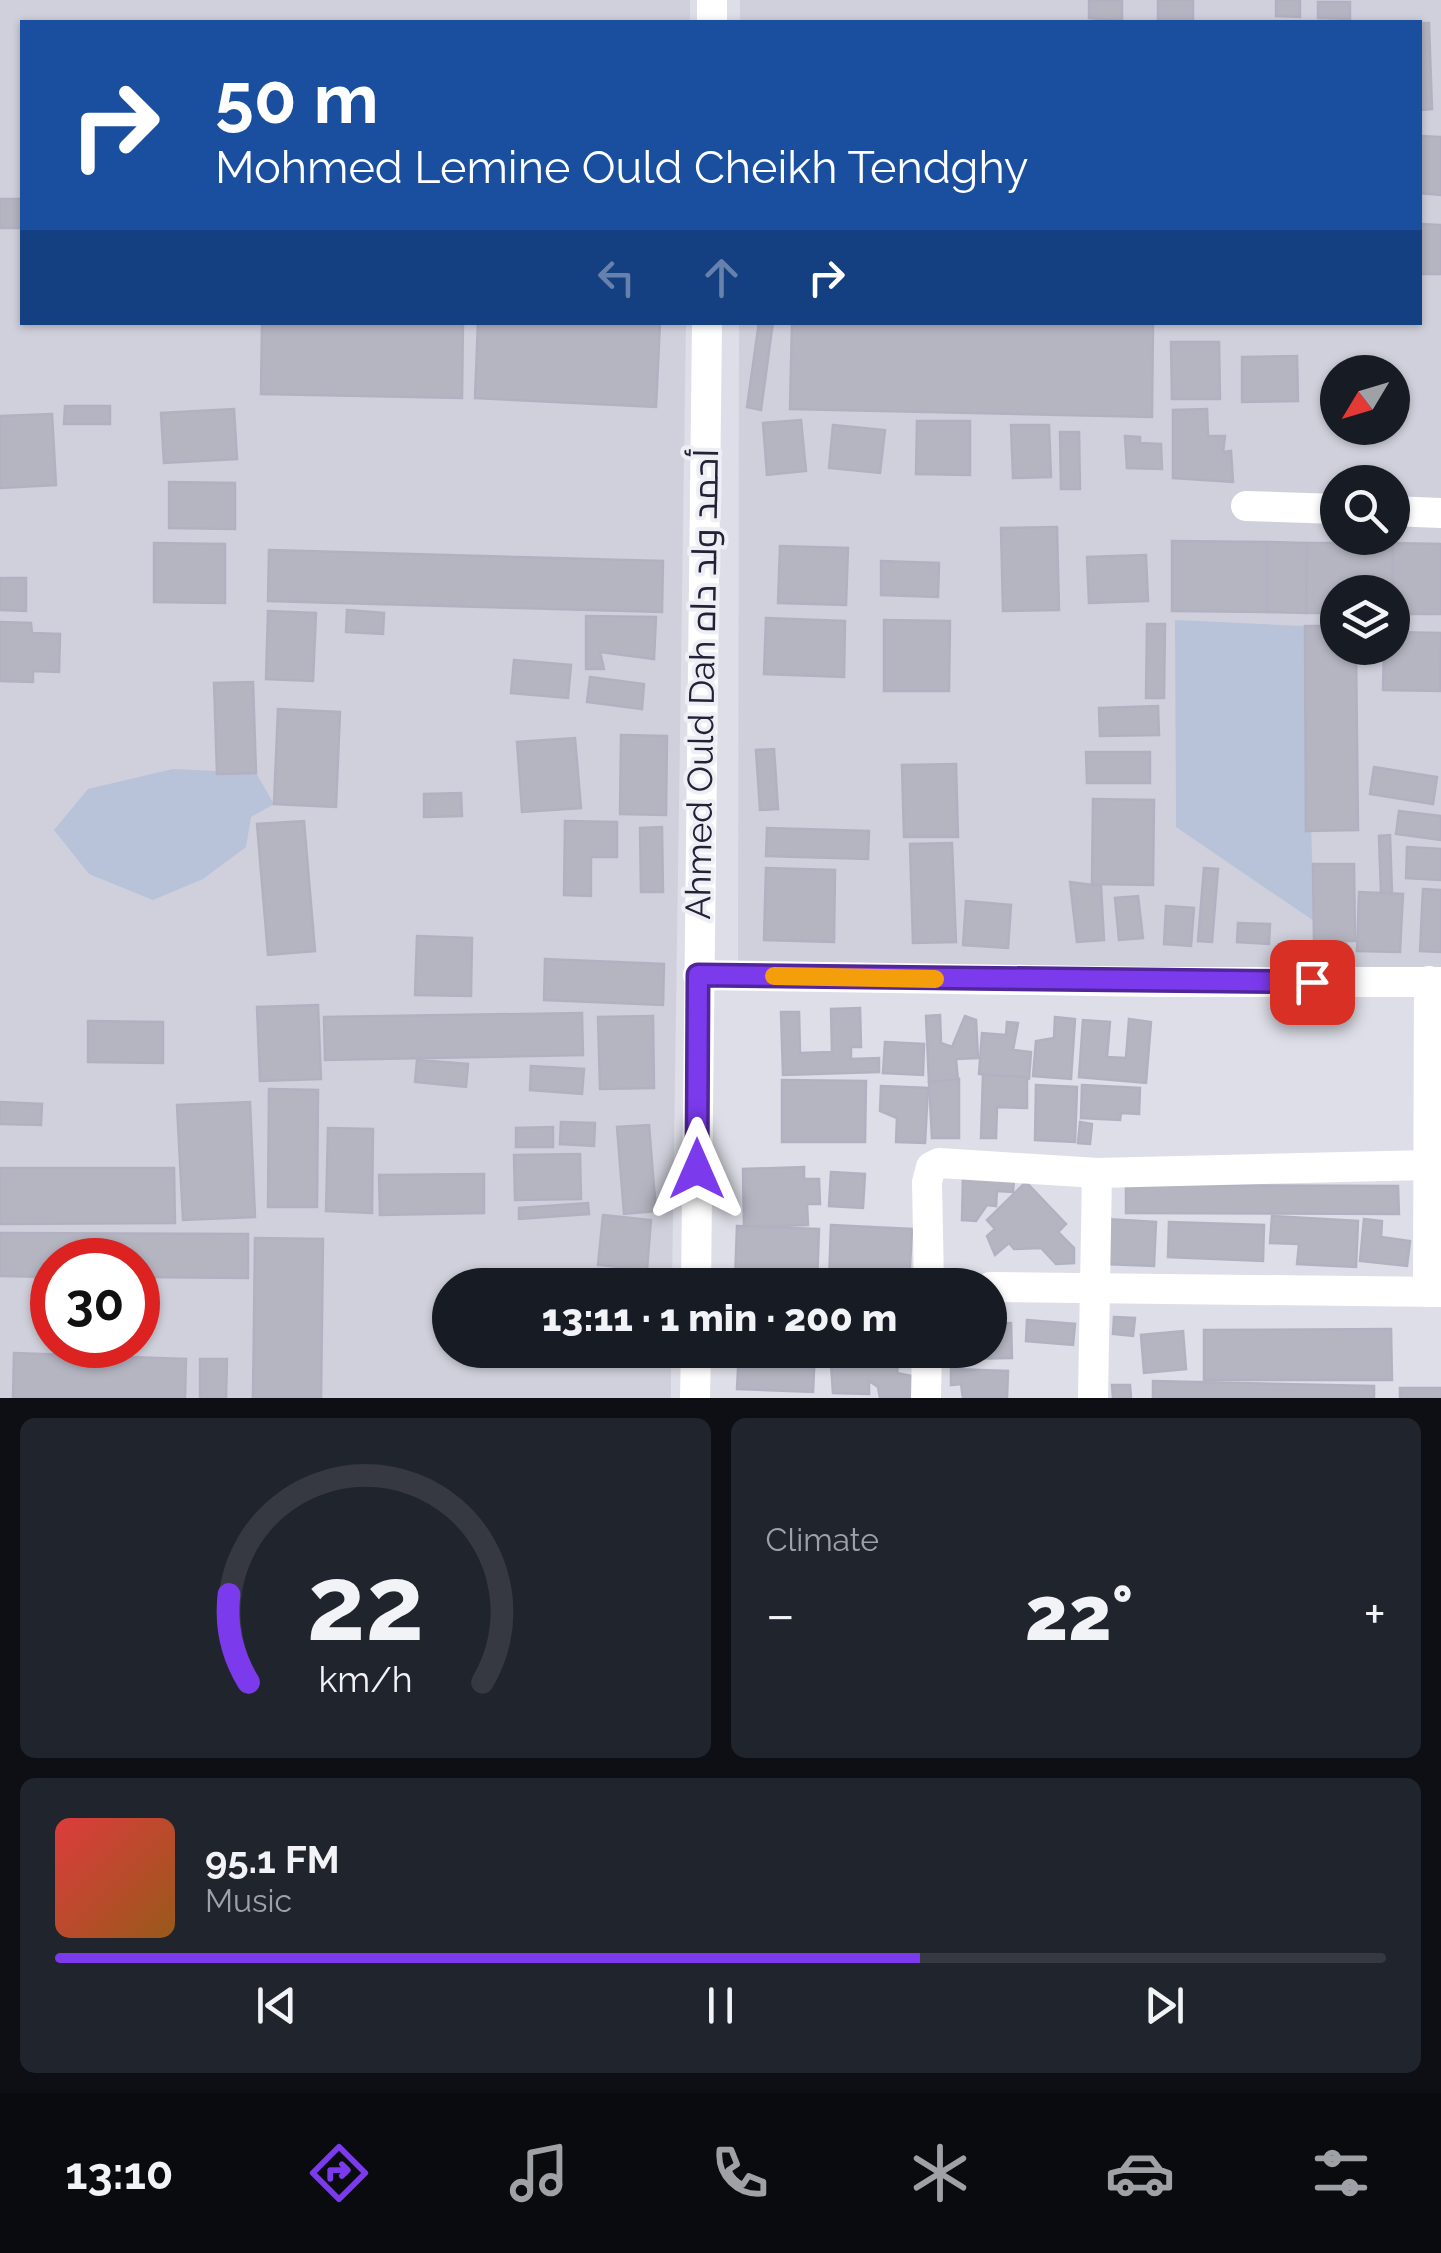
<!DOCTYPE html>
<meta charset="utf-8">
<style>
:root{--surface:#171b24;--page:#20242c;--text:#f1f3f6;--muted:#9ea1a6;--line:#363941;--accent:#7c3aed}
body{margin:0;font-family:Raleway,Cairo,sans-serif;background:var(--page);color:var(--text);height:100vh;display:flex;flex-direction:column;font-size:38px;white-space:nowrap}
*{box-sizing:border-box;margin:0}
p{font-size:32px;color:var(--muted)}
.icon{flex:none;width:55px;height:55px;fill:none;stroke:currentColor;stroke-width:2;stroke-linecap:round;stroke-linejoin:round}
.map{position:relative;height:1398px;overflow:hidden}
.drawer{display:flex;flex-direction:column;gap:20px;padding:20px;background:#0d0f14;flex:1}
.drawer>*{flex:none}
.hud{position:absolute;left:20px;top:20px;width:1402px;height:305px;border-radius:0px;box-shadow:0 2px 8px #0004;background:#1a4fa0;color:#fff;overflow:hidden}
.needle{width:65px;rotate:232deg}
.controls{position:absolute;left:1320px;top:355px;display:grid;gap:20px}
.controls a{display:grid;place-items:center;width:90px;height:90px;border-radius:50%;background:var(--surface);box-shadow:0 2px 8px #0004;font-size:50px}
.speed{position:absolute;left:30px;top:1238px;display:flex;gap:20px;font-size:50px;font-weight:700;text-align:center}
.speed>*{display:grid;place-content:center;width:130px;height:130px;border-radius:50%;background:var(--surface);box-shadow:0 2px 8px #0004;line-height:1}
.speed .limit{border:15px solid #d22;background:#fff;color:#111}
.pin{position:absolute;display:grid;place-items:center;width:85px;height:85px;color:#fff;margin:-42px;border-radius:20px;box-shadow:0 5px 15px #0006}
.me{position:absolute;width:110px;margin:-55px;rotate:0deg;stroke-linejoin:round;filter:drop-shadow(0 0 8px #0008)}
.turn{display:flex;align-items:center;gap:35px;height:210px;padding:0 30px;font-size:45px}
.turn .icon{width:130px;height:130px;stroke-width:2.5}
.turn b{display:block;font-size:70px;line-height:85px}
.lanes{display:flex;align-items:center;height:95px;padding:0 30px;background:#0003;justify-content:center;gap:50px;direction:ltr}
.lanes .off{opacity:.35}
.big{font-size:75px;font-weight:800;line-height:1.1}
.drawer .widget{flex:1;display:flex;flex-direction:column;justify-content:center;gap:15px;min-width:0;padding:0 35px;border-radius:15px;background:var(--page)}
.drawer .dial{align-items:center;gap:0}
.dial svg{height:260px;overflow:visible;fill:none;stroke:var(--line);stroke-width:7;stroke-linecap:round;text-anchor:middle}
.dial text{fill:var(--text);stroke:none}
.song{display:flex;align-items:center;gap:30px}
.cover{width:120px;height:120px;border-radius:15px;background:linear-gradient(135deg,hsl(0 70% 55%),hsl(30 70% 35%))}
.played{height:10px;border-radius:5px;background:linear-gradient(90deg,var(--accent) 65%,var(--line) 65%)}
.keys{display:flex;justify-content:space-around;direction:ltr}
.heat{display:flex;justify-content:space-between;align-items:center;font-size:55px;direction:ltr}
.drawer .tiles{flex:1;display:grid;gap:20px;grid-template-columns:1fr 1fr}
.widget:last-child{grid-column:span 2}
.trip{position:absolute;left:432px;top:1268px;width:575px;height:100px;border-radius:50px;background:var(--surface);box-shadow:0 2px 8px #0004;font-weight:800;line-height:100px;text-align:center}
.menu{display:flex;height:160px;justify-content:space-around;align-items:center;background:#090b0e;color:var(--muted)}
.menu .icon{width:70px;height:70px}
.menu .current{color:var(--accent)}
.menu b{font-size:45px;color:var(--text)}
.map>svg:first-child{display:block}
</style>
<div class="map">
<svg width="1441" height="1398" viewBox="0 0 1441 1398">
<rect width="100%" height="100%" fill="#dedee8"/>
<g fill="#d0d0dc" fill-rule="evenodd">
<path d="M0,0H690V22H22V322L686,323L672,1285H450V1350H671V1398H0ZM52,1260H138V1345H52Z"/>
<path d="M740,0H1441V970L738,964L739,323L1420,322V22H740ZM1338,372H1392V428H1338ZM1338,482H1392V538H1338ZM1338,592H1392V648H1338Z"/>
</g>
<g fill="#b8c2d8">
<path d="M1175,620L1305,626L1314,921L1176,827Z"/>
<path d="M173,769L256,773L274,804L251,817L246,847L203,879L153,900L89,874L54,830L88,789Z"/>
</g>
<g fill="#b5b5c2" stroke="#b1b1c1" stroke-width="2.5">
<path d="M1089,0L1122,1V21L1089,18Z"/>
<rect x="1158" y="0" width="35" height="22"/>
<path d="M1276,0H1300V17L1276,16Z"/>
<path d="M1318,2H1350V19L1318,18Z"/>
<path d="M1420,23H1429L1432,109L1420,110Z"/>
<path d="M1420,136L1441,137V195L1420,193Z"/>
<rect x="0" y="199" width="22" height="29"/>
<path d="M1420,224L1441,225V274H1420Z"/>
<path d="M262,322H463L462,398L261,394Z"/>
<path d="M478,322H660L656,407L475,398Z"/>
<path d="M759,322H773L761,410L747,407Z"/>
<path d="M792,322H1153L1152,417L790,409Z"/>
<path d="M1171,342H1219L1220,399H1172Z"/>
<path d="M1297,356L1298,401L1242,402V357Z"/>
<path d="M65,406H110V424H64Z"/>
<path d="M234,409L237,459L164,463L161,413Z"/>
<path d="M1207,409L1208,436H1225L1223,452L1231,451L1233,482L1173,478V410Z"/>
<path d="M52,414L56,485L0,488V416Z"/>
<path d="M801,420L806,471L767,475L763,423Z"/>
<path d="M917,421H970V475L916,474Z"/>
<path d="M833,425L885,430L880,473L829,468Z"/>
<path d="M1011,425H1049L1051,477L1013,478Z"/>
<path d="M1060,432H1079L1080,489H1061Z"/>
<path d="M1125,436L1140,437V443L1161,444L1162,469L1127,468Z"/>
<path d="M169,482L235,483V529L169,528Z"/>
<path d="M1057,527L1059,610L1003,611L1001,528Z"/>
<path d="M1172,541L1267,542V612L1172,611Z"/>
<path d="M1267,542L1307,543L1306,613L1267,612Z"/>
<path d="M154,543L225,544V603L154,602Z"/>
<path d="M1307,543H1393V614L1392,592H1338V613H1306Z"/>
<path d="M1393,543L1441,544V614H1393Z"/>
<path d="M780,546L848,548L846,605L778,603Z"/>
<path d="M269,550L663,561L662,612L268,601Z"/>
<path d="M1146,555L1148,601L1089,603L1087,557Z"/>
<path d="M881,561L939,563L938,597L881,595Z"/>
<path d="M0,578H26V611L0,610Z"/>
<path d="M347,610L384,613L383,634L346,632Z"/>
<path d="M268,611L316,613L313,681L266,679Z"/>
<path d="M586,616L656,617L654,659L600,652L604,669H586Z"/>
<path d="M766,618L845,621L844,677L764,674Z"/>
<path d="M884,620L950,621L949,691H884Z"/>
<path d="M0,622L31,623L32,633L60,634L59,672L33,671V682L0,681Z"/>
<path d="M1147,624H1165L1164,698H1146Z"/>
<path d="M1305,626H1338V648H1356L1358,830L1306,831Z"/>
<path d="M1392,632L1441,633L1440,691L1383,690L1384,648H1392Z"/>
<path d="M514,660L571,665L568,698L511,693Z"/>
<path d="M590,677L644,684L642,709L587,702Z"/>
<path d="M253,682L256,773L217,774L214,683Z"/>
<path d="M1158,706L1159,735L1100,736L1099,708Z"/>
<path d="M278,709L340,712L336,807L274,804Z"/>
<path d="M621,735L667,736L666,815L620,814Z"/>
<path d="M575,738L581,808L522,812L517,742Z"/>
<path d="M774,749L778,809L760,810L756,750Z"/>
<path d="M1086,752H1150V783H1087Z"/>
<path d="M956,764L958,837H904L902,765Z"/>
<path d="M1374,767L1437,777L1433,804L1370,794Z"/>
<path d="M461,793L462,816L424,817V794Z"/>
<path d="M1093,799L1154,800L1153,885L1092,884Z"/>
<path d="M1399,811L1441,816V840L1396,834Z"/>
<path d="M304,821L315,951L268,955L257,824Z"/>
<path d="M565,821L617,822V857H591V896L564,895Z"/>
<path d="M662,827L663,892H641L640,828Z"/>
<path d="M767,828L869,831L868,859L766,856Z"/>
<path d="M1390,835L1392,893H1381L1379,836Z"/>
<path d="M952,843L956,942L913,943L910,844Z"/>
<path d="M1407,847L1441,849V880L1406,878Z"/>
<path d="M1313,864H1354L1355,941H1314Z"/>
<path d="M766,868L835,870L834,942L764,940Z"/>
<path d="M1204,868L1218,869L1212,942L1198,941Z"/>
<path d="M1070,882L1101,886L1104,940L1077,942Z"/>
<path d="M1423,889L1441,890V952L1420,951Z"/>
<path d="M1359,892L1403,894L1400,952L1357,951Z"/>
<path d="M1138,896L1143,938L1119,940L1115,898Z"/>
<path d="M966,901L1011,905L1008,948L963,945Z"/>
<path d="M1166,906L1194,908L1191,946L1164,944Z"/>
<path d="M1238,923L1270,924L1269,944L1237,942Z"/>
<path d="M417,936L472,938L471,996L415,995Z"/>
<path d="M545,959L664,964L663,1005L544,1000Z"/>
<path d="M318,1005L321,1079L260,1081L257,1007Z"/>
<path d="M860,1008L861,1047H851V1059L879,1058V1072L783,1075L781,1012H799L800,1053L832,1052L831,1009Z"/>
<path d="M582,1013L583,1055L325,1060L324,1017Z"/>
<path d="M940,1015L941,1043L952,1047L965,1016L976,1020L978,1058L956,1059L958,1081L929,1082L926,1016Z"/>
<path d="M653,1016L654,1088L600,1089L598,1017Z"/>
<path d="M1055,1017L1075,1019L1071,1079L1033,1076L1036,1041L1054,1038Z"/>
<path d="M1129,1019L1151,1022L1146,1083L1079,1077L1083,1020L1110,1022L1107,1057L1126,1058Z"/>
<path d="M88,1021L163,1022V1063L88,1062Z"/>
<path d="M1007,1022L1018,1023L1013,1050L1031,1052L1029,1079L979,1074L982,1033L1006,1035Z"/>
<path d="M885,1042L924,1044L923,1075L883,1073Z"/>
<path d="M417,1060L468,1064L466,1087L415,1082Z"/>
<path d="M531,1066L584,1069L582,1094L530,1090Z"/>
<path d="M983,1075L1027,1077V1108L997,1107L996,1138H981Z"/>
<path d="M959,1079V1138H932L929,1082Z"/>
<path d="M782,1080L866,1081L865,1142H782Z"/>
<path d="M1036,1085L1077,1087L1075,1142L1035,1140Z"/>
<path d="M1082,1085L1140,1088L1139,1114L1121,1113L1120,1120L1081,1118Z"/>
<path d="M881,1086L928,1088L925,1143L896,1142L897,1118L880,1111Z"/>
<path d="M269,1089L318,1090L317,1207H268Z"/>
<path d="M0,1102L42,1104L41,1125L0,1124Z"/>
<path d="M250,1102L255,1217L183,1220L177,1105Z"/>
<path d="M561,1122L595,1123L594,1146L560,1144Z"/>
<path d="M1080,1122L1092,1124L1090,1144L1078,1143Z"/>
<path d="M649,1125L656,1211L624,1214L617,1127Z"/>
<path d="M553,1127V1147H516V1128Z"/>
<path d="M328,1128L373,1129L372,1213L326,1211Z"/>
<path d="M580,1154L581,1199L515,1200L514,1155Z"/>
<path d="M804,1167V1179H819L820,1204H807L808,1225L744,1227L743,1169Z"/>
<path d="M0,1168H174L175,1223L0,1224Z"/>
<path d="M831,1172L865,1174L863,1208L829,1206Z"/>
<path d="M484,1174V1213L380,1215L379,1175Z"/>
<path d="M963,1177L1014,1179L1013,1192L997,1191L996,1206L987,1205L976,1221L962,1220Z"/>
<path d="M1026,1182L1066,1224L1058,1232L1074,1248V1263L1056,1264L1041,1248L1014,1249L1009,1243L995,1255L987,1236L995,1229L987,1220Z"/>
<path d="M1126,1185L1398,1186L1399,1214L1126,1213Z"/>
<path d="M588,1203L589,1214L519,1219V1208Z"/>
<path d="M603,1215L651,1220L647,1270L598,1265Z"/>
<path d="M1272,1216L1358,1221L1356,1267L1297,1264L1299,1244L1270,1243Z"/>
<path d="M1106,1219L1156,1222L1154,1266L1104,1264Z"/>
<path d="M1364,1219L1382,1221L1381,1237L1410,1241L1407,1266L1360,1261Z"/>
<path d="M1169,1222L1264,1225L1263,1261L1168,1257Z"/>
<path d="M831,1225L912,1229L909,1285L829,1282Z"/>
<path d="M737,1226L819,1229L817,1284L735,1281Z"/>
<path d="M0,1233L248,1234V1278L138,1277V1260H52V1277L0,1276Z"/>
<path d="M255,1238L323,1239L321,1398H253Z"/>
<path d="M1114,1317L1135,1318L1133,1336L1113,1334Z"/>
<path d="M1027,1320L1075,1324L1073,1345L1026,1341Z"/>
<path d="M1011,1323L1012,1358L955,1359L954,1350H990V1324Z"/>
<path d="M1391,1329L1392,1380H1204V1330Z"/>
<path d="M1183,1331L1186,1369L1144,1373L1141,1335Z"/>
<path d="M739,1350H815L813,1392L737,1389Z"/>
<path d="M830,1350H900L897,1373L912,1376V1398H880L878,1387L869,1381V1394L833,1393Z"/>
<path d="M14,1353L186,1359L185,1398H13Z"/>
<path d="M200,1359H227L226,1398H200Z"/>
<path d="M951,1369L1008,1371L1007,1398H963L961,1384L951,1385Z"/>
<path d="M1153,1381L1374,1386V1398H1153Z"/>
<path d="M1112,1385H1130L1131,1398H1113Z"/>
<rect x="1400" y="1388" width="41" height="10"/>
</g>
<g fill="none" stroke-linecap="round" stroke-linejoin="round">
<g stroke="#fff" stroke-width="30">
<path d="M712,22V0"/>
<path d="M1246,506L1338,509"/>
<path d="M1392,511L1441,513"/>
<path d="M698,975L1156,982H1441"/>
<path d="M696,1285L707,322"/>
<path d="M929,1285L927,1182L931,1167L939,1163L1097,1173L1428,1165"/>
<path d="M990,1287L1441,1292"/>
<path d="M1428,1292L1429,981"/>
<path d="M695,1398L696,1350"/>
<path d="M926,1398L927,1350"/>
<path d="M1093,1398L1097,1173"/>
</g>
</g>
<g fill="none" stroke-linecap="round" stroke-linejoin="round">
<defs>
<path id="route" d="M697,1169L698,975L1312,982"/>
</defs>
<use href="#route" stroke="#51269a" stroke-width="25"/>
<use href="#route" stroke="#7c3aed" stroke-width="18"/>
<path stroke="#f59e0b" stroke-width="18" d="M774,976L935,979"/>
</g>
<g text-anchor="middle" stroke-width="8" stroke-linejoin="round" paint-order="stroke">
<g font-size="35" fill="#242136" stroke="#eeeff5">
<text transform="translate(702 684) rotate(-89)" y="12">Ahmed Ould Dah أحمد ولد داه</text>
</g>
</g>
</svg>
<div class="controls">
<a><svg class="needle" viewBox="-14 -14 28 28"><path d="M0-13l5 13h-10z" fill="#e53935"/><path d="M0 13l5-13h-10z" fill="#9ea1a6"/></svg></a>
<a><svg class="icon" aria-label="search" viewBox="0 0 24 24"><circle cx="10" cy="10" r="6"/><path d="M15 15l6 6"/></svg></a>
<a><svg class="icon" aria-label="layers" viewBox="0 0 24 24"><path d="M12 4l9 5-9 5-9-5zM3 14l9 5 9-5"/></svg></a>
</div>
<div class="speed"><div class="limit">30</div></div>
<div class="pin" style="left:1312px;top:982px;background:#d93025"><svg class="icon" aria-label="arrive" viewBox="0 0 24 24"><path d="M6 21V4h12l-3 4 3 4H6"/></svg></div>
<svg class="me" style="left:697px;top:1169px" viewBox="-20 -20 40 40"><path d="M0-17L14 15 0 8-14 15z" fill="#7c3aed" stroke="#fff" stroke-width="4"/></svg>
<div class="trip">13:11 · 1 min · 200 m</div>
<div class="hud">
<div class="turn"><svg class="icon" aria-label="right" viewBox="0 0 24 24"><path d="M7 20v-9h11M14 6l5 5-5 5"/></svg><div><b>50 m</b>Mohmed Lemine Ould Cheikh Tendghy</div></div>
<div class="lanes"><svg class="icon off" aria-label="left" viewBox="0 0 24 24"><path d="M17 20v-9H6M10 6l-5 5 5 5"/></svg><svg class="icon off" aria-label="ahead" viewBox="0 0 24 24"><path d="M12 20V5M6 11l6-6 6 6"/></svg><svg class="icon" aria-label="right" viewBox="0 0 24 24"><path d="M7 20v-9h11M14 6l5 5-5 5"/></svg></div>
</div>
</div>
<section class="drawer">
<div class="tiles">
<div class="widget dial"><svg viewBox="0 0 100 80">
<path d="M14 69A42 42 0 1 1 86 69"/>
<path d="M14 69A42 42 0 0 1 8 42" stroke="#7c3aed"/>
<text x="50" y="56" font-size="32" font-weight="700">22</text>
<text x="50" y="72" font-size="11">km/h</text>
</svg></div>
<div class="widget"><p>Climate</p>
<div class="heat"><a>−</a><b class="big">22°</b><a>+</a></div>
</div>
<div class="widget">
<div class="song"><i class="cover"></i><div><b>95.1 FM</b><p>Music</p></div></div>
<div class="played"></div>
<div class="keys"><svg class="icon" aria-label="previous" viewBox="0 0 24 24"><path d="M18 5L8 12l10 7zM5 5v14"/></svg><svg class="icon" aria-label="pause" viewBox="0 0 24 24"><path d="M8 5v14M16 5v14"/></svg><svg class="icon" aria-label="next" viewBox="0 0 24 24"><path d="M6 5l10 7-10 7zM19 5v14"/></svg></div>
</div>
</div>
</section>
<nav class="menu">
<b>13:10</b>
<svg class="icon current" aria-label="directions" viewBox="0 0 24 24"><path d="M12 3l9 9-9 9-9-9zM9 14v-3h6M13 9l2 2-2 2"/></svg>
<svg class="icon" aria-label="music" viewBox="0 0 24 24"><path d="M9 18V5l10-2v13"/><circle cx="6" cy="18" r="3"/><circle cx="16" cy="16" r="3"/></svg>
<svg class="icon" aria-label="phone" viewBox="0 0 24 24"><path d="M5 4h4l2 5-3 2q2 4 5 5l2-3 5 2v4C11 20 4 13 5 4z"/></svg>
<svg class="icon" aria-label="climate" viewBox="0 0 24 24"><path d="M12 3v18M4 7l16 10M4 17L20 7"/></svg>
<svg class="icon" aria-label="car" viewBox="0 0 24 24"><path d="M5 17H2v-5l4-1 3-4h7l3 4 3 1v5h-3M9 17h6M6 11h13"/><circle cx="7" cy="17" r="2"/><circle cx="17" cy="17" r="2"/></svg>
<svg class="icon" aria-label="filters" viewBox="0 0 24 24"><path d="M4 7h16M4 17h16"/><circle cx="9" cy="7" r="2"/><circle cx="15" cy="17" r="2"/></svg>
</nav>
